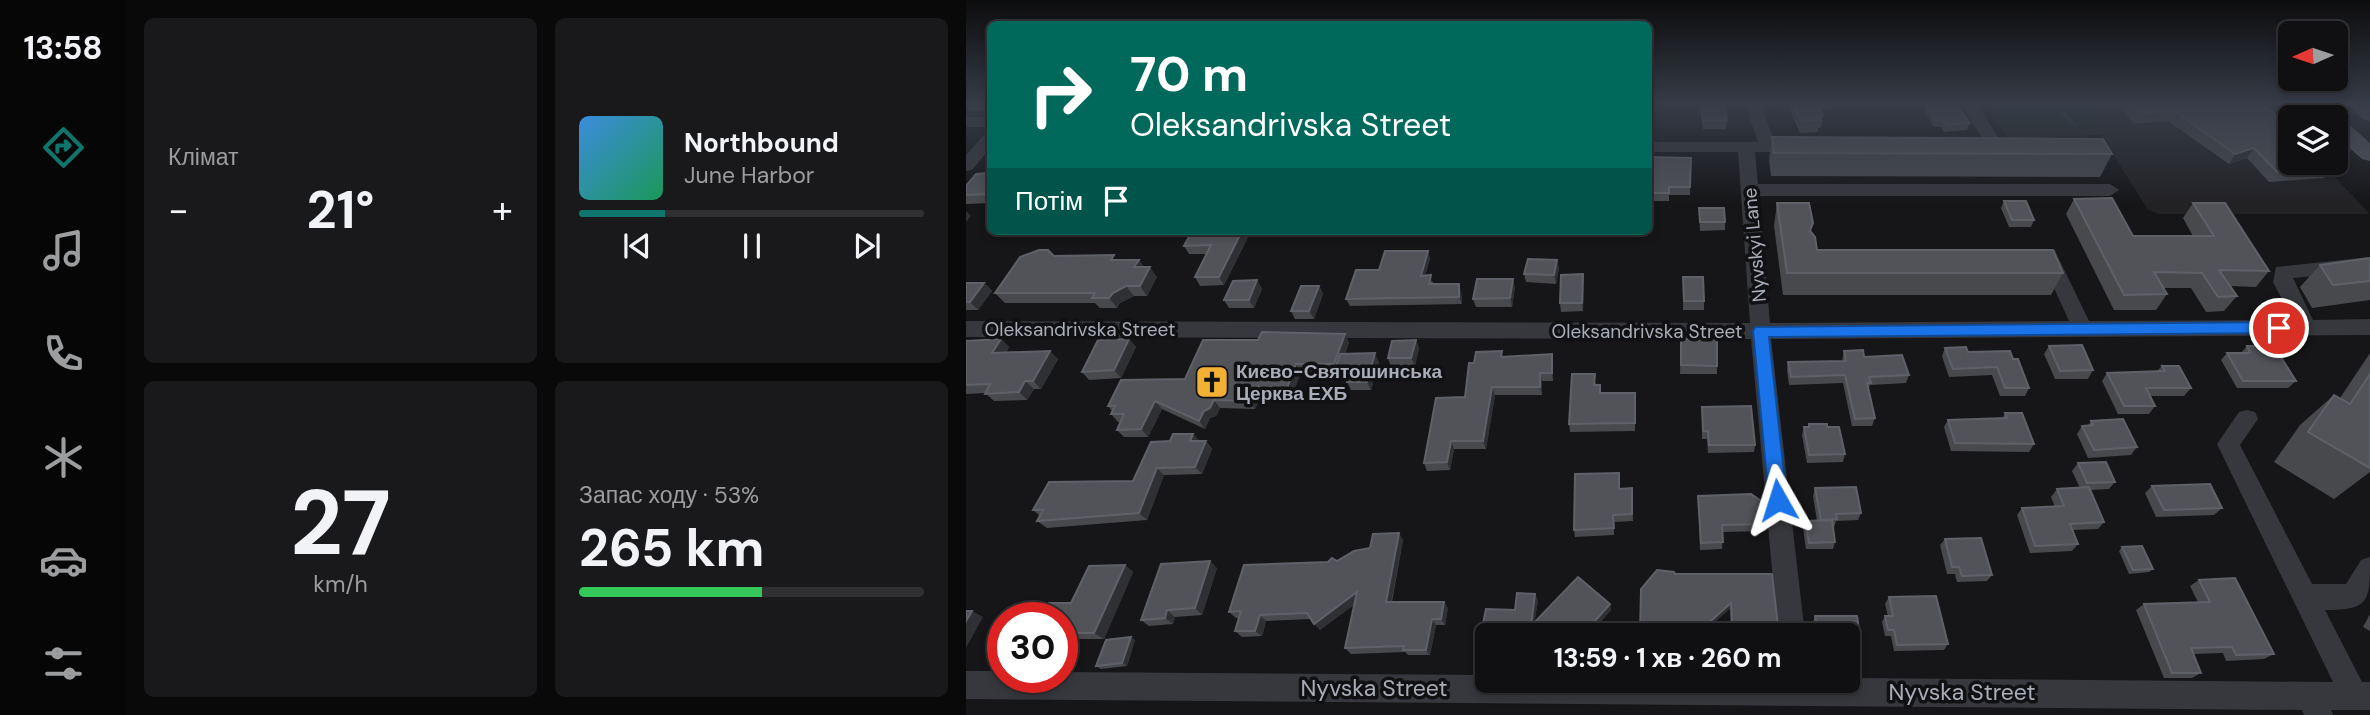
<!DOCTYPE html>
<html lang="uk">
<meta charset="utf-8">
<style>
:root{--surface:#101012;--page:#19191b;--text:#f1f3f6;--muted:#9c9d9f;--line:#303032;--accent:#0f766e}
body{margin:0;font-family:"DM Sans",sans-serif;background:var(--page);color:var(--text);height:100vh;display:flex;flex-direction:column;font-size:26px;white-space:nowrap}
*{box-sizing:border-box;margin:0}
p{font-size:23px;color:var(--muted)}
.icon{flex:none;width:38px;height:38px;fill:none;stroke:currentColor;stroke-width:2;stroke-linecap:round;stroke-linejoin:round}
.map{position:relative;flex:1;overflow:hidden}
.sheet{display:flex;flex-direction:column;gap:18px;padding:18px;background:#09090a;width:840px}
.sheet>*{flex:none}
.guide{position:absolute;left:21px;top:21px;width:665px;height:214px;border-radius:10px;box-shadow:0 4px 10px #0003,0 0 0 2px var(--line);background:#00695c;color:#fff;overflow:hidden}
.needle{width:46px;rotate:267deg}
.fabs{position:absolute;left:1312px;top:21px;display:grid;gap:14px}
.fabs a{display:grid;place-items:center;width:70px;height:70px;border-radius:10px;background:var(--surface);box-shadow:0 4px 10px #0003,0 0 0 2px var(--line);font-size:35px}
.speed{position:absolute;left:21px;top:602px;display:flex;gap:14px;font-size:35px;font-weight:700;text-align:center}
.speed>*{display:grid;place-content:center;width:91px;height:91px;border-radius:50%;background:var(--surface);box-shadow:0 4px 10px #0003,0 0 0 2px var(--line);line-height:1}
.speed .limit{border:10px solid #d22;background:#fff;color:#111}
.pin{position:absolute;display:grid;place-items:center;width:60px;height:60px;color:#fff;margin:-30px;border:4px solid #fff;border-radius:50%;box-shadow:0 2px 7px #0007}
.me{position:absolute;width:77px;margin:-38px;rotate:354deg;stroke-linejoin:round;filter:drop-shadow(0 0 5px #0008)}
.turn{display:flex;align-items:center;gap:24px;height:147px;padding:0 28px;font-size:32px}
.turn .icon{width:91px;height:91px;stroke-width:2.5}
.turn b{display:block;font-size:49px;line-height:60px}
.then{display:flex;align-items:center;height:66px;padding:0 28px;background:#0003;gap:14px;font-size:26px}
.big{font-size:52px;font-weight:700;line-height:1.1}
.sheet .card{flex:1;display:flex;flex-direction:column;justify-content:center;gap:10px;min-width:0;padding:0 24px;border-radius:10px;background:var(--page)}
.sheet .dial{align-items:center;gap:0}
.dial b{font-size:91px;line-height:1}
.song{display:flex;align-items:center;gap:21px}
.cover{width:84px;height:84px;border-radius:10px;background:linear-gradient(135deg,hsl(210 70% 55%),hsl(150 70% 35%))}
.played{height:7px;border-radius:4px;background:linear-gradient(90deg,var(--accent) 25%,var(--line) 25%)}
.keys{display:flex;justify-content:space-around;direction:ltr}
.heat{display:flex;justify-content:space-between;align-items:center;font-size:38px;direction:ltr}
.charge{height:10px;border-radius:5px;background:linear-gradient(90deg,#34c759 53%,var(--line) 0)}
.sheet .tiles{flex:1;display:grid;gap:18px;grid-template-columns:repeat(2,1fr)}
.trip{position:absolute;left:509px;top:623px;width:385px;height:70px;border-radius:10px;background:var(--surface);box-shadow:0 4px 10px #0003,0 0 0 2px var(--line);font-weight:700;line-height:70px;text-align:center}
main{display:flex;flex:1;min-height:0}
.menu{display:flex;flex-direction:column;width:126px;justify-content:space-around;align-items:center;background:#060607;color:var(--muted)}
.menu .icon{width:49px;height:49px}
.menu .current{color:var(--accent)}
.menu b{font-size:32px;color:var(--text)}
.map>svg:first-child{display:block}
</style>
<main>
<nav class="menu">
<b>13:58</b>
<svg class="icon current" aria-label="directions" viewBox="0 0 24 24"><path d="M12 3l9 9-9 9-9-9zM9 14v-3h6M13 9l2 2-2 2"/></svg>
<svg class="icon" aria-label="music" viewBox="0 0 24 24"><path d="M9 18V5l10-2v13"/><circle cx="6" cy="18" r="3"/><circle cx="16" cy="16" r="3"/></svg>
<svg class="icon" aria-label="phone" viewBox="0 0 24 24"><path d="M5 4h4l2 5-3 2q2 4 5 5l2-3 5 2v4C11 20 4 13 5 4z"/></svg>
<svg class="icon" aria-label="climate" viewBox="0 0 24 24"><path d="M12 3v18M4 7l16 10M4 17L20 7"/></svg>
<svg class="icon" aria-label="car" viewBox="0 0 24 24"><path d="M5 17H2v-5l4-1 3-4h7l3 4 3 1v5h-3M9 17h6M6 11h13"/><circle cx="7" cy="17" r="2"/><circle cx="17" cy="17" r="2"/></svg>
<svg class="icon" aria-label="filters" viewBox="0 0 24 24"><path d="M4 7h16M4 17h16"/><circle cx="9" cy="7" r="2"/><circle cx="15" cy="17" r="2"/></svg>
</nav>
<section class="sheet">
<div class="tiles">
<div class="card"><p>Клімат</p>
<div class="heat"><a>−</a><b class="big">21°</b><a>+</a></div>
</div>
<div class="card">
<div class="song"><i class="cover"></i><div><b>Northbound</b><p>June Harbor</p></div></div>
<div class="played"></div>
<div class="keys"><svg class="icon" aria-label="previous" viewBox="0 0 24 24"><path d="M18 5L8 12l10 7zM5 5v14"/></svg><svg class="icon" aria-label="pause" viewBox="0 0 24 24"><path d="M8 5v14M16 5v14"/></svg><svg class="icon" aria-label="next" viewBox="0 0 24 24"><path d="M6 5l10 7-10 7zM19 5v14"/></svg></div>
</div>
<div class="card dial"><b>27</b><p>km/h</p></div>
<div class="card"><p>Запас ходу · 53%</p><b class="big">265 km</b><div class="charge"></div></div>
</div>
</section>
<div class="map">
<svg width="1404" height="715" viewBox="0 0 1404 715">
<rect width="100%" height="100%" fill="#161618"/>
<path fill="#222225" d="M1131,104H1281L1325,163L1346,166L1365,173L1404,214H1193L1182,210L1135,135Z"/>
<path fill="#1e261f" d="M1018,104H1131L1135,135L1042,138Z"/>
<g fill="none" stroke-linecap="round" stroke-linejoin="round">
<path stroke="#2c353c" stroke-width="4.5" d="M1088,104L1109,125"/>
<g fill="#37383d" fill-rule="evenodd">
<path d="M779,104H795L808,142H834L842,147L834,152H789L792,184H1144L1153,190L1144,196H793L804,323L1103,321L1073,255L1075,250H1089L1091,255L1123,321L1327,320L1307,282L1310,267L1404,257V271L1327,278L1347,320L1404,319V335L805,339L839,635H812L785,339L0,337V321L784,323L772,152H682V142H792Z"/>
<path d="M995,104H1011L1037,145L1035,149H1023Z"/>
<rect x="0" y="117" width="24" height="10"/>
<path d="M24,133V148L6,170L0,171V155L18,135Z"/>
<path d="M1281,410L1289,412L1292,419L1274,445L1346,584H1380L1395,560L1404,557C1404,602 1404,610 1359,610L1396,682H1404V710H1365L1367,715H1338L1336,710L0,699V671H37V677H96V672L522,675V681H882V678L1367,682L1251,444L1273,412Z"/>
</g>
<g fill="#53555c" fill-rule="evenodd">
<path d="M1335,104H1358L1371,117H1348Z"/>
<path d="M1382,104H1404V121L1397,119Z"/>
<path d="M1370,119L1378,120L1404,143V161L1396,159L1370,136Z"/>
</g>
</g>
<g fill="#47494d">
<path d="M0,104H24L23,110L4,111Z"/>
<path d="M821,104H871L870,108L854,109L857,116L855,128H852V132L834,133Z"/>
<path d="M960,104L1004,123L1001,130L978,132L975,127H968L958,111Z"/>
<path d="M1160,104H1298L1366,168L1358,178L1303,182L1281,158L1263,164L1202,121L1168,124L1157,110Z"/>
<path d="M735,107L761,120L760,129H737L735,115Z"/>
<path d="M806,137L1146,154L1134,177L805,176L803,160Z"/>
<path d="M682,157L725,158L724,195H703V201H682Z"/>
<path d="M24,173V203L0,204V186Z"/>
<path d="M1108,199L1167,236H1227L1217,218L1227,203L1303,271L1290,287L1264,286L1271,296L1258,311L1240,312L1225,288H1197L1201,294L1190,310H1148L1100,214Z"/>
<path d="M1038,201L1068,220L1065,227H1043L1035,208Z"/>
<path d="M811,203L845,232L851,250L1097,273L1085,295H817L808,226Z"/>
<path d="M733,208L759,222V230L734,231Z"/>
<path d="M226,231H285L258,285L234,286L229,277L240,254H223L218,246Z"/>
<path d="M88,256L151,260H173L178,267L191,277L181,296H168L154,303L151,308H134L129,303H39L29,293Z"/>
<path d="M464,258L459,276L467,282V284L495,291L496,304L384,306L380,299L413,270Z"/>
<path d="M1404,258V300L1346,308L1334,287L1354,265Z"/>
<path d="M593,268L590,284L560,282L558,274Z"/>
<path d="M617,274L618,283L617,311L595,312L594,303Z"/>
<path d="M717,277L738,301V310H717Z"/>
<path d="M291,280L296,289L288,308H263L258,300Z"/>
<path d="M0,283H18L26,291L12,310H0Z"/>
<path d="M353,286L357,294L348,319H329L325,311Z"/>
<path d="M549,287L546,307H510L507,299Z"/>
<path d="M0,339L1,340L0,341L35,339L43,347L40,353L92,359L75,389H68L61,400L28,401L19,393L0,394Z"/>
<path d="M163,339L170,347L155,378L123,380L116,372Z"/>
<path d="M715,339L751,366V374H714Z"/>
<path d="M450,340L453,348L449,366L425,367L422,358Z"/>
<path d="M383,342L379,354L413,362L405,390H385L381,382L382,379H373L369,372H335L326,396L295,395L289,409L254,408L250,416L244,418L239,429L196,409L182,437H158L151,430L154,422H152L145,414L146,411L142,406L219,379Z"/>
<path d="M1083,346L1127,370L1122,379H1089L1078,354Z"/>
<path d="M1281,346L1330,381L1322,388H1271L1255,360L1261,353H1275Z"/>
<path d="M979,348L1047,359L1063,388L1059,396H1034L1026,375L983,377L976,356Z"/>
<path d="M878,351L898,357L943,375L940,383L904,385L902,390L909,418L906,426H886L877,383L823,385L821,370L822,362L876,361Z"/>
<path d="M1404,353V472L1368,499L1308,462L1334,425L1368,395L1374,398Z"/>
<path d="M537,357L587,363V381H576V395H529L520,449H488L484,470L461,471L458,463L499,397L508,363Z"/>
<path d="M1196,366L1225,388L1218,396H1185L1189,406L1183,414H1152L1136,381L1141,373L1191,371Z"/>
<path d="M630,382V385L635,393H669V431L604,432L603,424Z"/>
<path d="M736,407L789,445L788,452L742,453L741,439H736Z"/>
<path d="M1039,413L1068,444L1063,452L985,451L978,427L982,420L1036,419Z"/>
<path d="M1125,421L1171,447L1165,455L1122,458L1111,434L1116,426H1122Z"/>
<path d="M843,424L861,427L879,454L877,462L841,463L836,435L838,427H842Z"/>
<path d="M234,441H240L246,449L236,474L198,475L181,520L81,528L71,521L74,516L67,510L167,481Z"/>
<path d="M1112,463L1149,482L1143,489L1124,490L1138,522L1132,529L1107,530L1112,544L1106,551L1064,553L1051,515L1056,508L1089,507L1085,497L1091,489L1114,488L1106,471Z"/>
<path d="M1186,486L1256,508L1248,515L1190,517L1179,493Z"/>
<path d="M666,488L667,521L648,522V535L609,537L608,530L654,489Z"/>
<path d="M849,488L895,513L892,520L870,521L868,527H867L869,542L867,549H840L837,528L839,521H851L847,496Z"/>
<path d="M732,496L801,524L800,531L757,532L756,549L734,550Z"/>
<path d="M979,539L1026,575L1021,581L991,582L989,574H981L974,545Z"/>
<path d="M437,540L426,602L482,608L479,625H470L464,655H442L439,652L385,654L379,648L389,604L354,630L345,619L300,621L296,636L276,637L269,631L273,618H270L263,612L362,562L371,561Z"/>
<path d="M1156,547L1187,569L1183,572L1163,574L1153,551Z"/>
<path d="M159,565L167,572L138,639H96V618L105,603Z"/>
<path d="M251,568L236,615L209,617L207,624L183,626L175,620Z"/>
<path d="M709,574H806L813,635H765L764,609Z"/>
<path d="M1233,580L1308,654L1298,659L1260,661L1257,653L1227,654L1235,673L1226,678H1198L1170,610L1178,604L1232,602L1224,586Z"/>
<path d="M569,594L572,601L568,622L644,604L645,610L623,635H522V644H517L514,638Z"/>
<path d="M923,597L982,644L978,650L928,651L925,636H919L916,622L919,616H922L919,604Z"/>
<path d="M1404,614V631L1397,627Z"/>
<path d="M849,616L895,641L892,647H882V635H849L847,622Z"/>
<path d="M169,640L161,666L135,669L130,666Z"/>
</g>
<g fill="#2f3033">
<path d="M19,104H24V109L23,110Z"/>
<path d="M1288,148L1281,158L1263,164L1269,154Z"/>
<path d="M0,211L5,216L0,222Z"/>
<path d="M276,231H285L258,285L253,277Z"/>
<path d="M462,251L464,258L457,283L455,276Z"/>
<path d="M173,260L180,270L168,267Z"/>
<path d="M591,260L593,268L590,284L588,275Z"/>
<path d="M184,267L191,277L181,296L174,286Z"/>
<path d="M617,274L618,283L617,311L616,303Z"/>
<path d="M547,279L549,287L546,307L544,298Z"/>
<path d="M291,280L296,289L288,308L283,300Z"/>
<path d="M18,283L26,291L12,310L4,302Z"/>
<path d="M493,284L495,291L496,304L493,297Z"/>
<path d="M160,286L168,296L154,303L151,308L143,298L147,293Z"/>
<path d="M353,286L357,294L348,319L343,311Z"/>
<path d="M379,334L383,342L372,372L368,364Z"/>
<path d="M35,339L43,347L35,361L26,353Z"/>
<path d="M163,339L170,347L155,378L148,370Z"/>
<path d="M450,340L453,348L449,366L445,358Z"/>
<path d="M84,351L92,359L75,389L67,381Z"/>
<path d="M409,353L413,362L405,390L401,382Z"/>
<path d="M586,354L587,363V381L586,373Z"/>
<path d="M330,364L335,372L326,396L321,388Z"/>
<path d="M574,373L576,381V395L574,387Z"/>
<path d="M59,381L68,389L61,400L53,392Z"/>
<path d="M290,387L295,395L289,409L284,401Z"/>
<path d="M526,387L529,395L520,449L517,441Z"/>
<path d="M248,400L254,408L250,416L244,418L239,429L233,421L238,411Z"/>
<path d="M189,401L196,409L182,437L175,429Z"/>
<path d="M227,434L234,441H224Z"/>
<path d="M240,441L246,449L236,474L229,467Z"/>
<path d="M485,441L488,449L484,470L481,462Z"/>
<path d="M191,468L198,475L181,520L173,513Z"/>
<path d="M433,533L437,540L424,608L420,602Z"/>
<path d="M244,561L251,568L236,615L229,608Z"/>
<path d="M159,565L167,572L138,639L128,633Z"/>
<path d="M391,592L396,599L354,630L348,624Z"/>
<path d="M569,594L572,601L567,632L565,626Z"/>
<path d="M478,602L482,608L479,625L475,619Z"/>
<path d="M765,603L764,609L734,635H730V634Z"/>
<path d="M644,604L645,610L623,635H622V629Z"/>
<path d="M201,610L209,617L207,624L199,618Z"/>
<path d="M6,611L17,617L0,648V621Z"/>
<path d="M294,615L300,621L296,636L289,631Z"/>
<path d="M466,619L470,625L464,655L460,650Z"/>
<path d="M165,637L169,640L161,666L156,663Z"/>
</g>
<g fill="#525359" stroke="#5f6168" stroke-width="2">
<path d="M827,104H852L857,116L852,117L854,120L835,122Z"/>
<path d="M960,104H990L1004,123L981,125L977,120H970Z"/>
<path d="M1165,104H1298L1325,130V163H1360L1366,168L1311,172L1288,148L1269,154L1208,111L1174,114Z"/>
<path d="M759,106L761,120L737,121L735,107Z"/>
<path d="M806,137L1137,139L1146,154L808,153Z"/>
<path d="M682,157L725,158L724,187H703V193H682Z"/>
<path d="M24,173V194L0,195V186L10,174Z"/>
<path d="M1146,198L1167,236H1248L1227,203H1259L1303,271L1253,270L1271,296L1252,297L1236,273L1188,272L1201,294L1158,295L1108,199Z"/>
<path d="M1038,201H1060L1068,220H1046Z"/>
<path d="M811,203H843L847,223L844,231L849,237L851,250H1087L1097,273H821Z"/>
<path d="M733,208H758L759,222H734Z"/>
<path d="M226,231H276L253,277H229L245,245L218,246Z"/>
<path d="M73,250H82L88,256L148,255L145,260H173L168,267H184L174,286H160L147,293L143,298H126L129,293H29L54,257Z"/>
<path d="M419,251H462L455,276L465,275L463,284H493V297L380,299L390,270H413Z"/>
<path d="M1404,258V281L1367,285L1354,265Z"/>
<path d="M562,259L591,260L588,275L558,274Z"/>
<path d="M617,274L616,303H594L595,275Z"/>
<path d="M717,277H737L738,301H718Z"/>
<path d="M511,279H547L544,298L507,299Z"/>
<path d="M291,280L283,300H258L267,281Z"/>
<path d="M0,283H18L4,302H0Z"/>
<path d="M335,286H353L343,311H325Z"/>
<path d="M296,332L379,334L368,364H330L321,388L290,387L284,401L248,400L244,408L238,411L233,421L189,401L175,429L151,430L158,414H145L149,406H142L155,380L219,379L237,340H292Z"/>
<path d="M35,339L26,353L84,351L67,381H59L53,392L19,394L24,384L0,385V341Z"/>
<path d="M163,339L148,370L116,372L132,340Z"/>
<path d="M715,339L751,340V366L715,365Z"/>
<path d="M450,340L445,358H422L426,341Z"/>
<path d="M1116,345L1127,370L1094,371L1083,346Z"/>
<path d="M1281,346H1308L1330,381H1277L1261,353H1284Z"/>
<path d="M1000,347L1002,352L1044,351L1047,359H1052L1063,388H1039L1031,367L987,369L979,348Z"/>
<path d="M897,350L898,357L936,355L943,375L903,377L905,383H901L909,418L889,419L879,375L825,377L822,362L880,361L878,351Z"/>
<path d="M536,351L535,357L586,354V373H574V387H526L517,441H485L481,462L458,463L470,398L499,397L503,363H508L510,352Z"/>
<path d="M409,353L401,382H381L384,371H368L374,354Z"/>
<path d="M1196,366H1213L1225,388H1180L1189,406H1158L1141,373L1199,371Z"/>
<path d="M606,374H629L628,385H634V393H669V423L603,424Z"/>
<path d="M1404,374V468L1342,432L1368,395L1384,404Z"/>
<path d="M785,406L789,445H743L742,431H737L736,407Z"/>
<path d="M1039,413H1056L1068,444L989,443L982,420L1041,418Z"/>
<path d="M1157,419L1171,447L1128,450L1116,426L1127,425L1125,421Z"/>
<path d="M843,424H861V427H873L879,454L843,455L838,427H843Z"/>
<path d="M207,434H227L224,441H240L229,467L191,468L173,513L71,521L77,510H67L83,482L167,481L185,442L204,441Z"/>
<path d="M1140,462L1149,482L1121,483L1112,463Z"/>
<path d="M653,473V489L666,488V514L647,515L648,528L608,530L609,474Z"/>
<path d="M1244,484L1256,508L1198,510L1186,486Z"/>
<path d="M890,487L895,513L870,514L871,519L855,520L849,488Z"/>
<path d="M1123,487L1138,522L1104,524L1112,544L1069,546L1056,508L1098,506L1091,489Z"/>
<path d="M785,494L800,504L801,524L756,525L757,542L735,543L732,496Z"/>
<path d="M866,520L869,542L843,543L839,521Z"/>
<path d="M433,533L420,602H478L475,619H466L460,650H437L438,646L379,648L391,592L348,624L341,613L294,615L289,631H269L275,611L263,612L278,565L362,562L366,558L371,561L388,551L404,548L407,534Z"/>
<path d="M1015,538L1026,575L996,576L993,567H986L979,539Z"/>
<path d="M1176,546L1187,569L1167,570L1156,547Z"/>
<path d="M244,561L229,608L201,610L199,618L175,620L195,564Z"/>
<path d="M159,565L128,633H96V618H76L83,603H105L123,566Z"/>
<path d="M691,570L708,572L709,574H806L813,635H767L765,603L730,634L732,635H674L675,589Z"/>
<path d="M612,577L644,604L622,629V635H522V638H514L520,609L549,610L551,593L569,594L565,626Z"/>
<path d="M1269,578L1308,654L1270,655L1266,647L1225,648L1235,673H1206L1178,604L1244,602L1233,580Z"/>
<path d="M970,596L982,644L931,645L928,630H922L919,616H927L923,597Z"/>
<path d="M0,611H6L0,621Z"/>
<path d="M849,616H891L895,641H882V635H852Z"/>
<path d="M165,637L156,663L130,666L140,640Z"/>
</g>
<linearGradient id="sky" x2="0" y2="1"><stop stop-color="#0c0c0d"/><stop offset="0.51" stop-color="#363c48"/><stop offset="1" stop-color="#363c48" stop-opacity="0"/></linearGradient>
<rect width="1404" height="204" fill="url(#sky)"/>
<path fill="#1a73e8" stroke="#114b97" stroke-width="2" d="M1313,322L1321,328L1313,333L803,337L821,500L819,506L812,508L806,506L803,500L787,331L789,327Z"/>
<defs>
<symbol id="church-square" viewBox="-11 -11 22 22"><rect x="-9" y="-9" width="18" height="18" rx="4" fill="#f2b134" stroke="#111113"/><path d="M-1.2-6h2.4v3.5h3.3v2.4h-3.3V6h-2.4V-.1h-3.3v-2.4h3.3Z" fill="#111"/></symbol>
</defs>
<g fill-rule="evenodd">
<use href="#church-square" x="227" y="363" width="38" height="38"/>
</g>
<g text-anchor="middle" stroke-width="7" stroke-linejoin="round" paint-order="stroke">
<g font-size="19" fill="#a8adb8" stroke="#111113">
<text transform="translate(788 245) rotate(-95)" y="7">Nyvskyi Lane</text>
<text x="114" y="336">Oleksandrivska Street</text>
<text x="681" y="338">Oleksandrivska Street</text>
</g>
<g font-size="19" font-weight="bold" fill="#a8adb8" stroke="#111113" text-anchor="start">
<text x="270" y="378">Києво-Святошинська<tspan x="270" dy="22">Церква ЕХБ</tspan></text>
</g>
<g font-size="23" fill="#a8adb8" stroke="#111113">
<text x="408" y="696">Nyvska Street</text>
<text x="996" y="700">Nyvska Street</text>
</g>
</g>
</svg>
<div class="fabs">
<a><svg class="needle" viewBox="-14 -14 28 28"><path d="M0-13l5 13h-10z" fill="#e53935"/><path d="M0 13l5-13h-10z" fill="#9c9d9f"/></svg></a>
<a><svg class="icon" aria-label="layers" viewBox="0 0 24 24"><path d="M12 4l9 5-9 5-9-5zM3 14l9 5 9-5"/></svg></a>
</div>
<div class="speed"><div class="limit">30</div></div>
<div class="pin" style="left:1313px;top:328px;background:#d93025"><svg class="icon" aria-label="arrive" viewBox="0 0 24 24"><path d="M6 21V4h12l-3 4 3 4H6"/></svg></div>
<svg class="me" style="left:812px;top:500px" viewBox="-20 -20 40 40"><path d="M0-17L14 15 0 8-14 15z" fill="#1a73e8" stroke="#fff" stroke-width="4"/></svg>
<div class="trip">13:59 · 1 хв · 260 m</div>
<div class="guide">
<div class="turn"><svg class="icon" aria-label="right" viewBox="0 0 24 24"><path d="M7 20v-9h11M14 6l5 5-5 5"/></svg><div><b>70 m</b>Oleksandrivska Street</div></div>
<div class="then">Потім<svg class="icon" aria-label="arrive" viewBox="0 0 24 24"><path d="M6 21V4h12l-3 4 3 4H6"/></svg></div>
</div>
</div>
</main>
